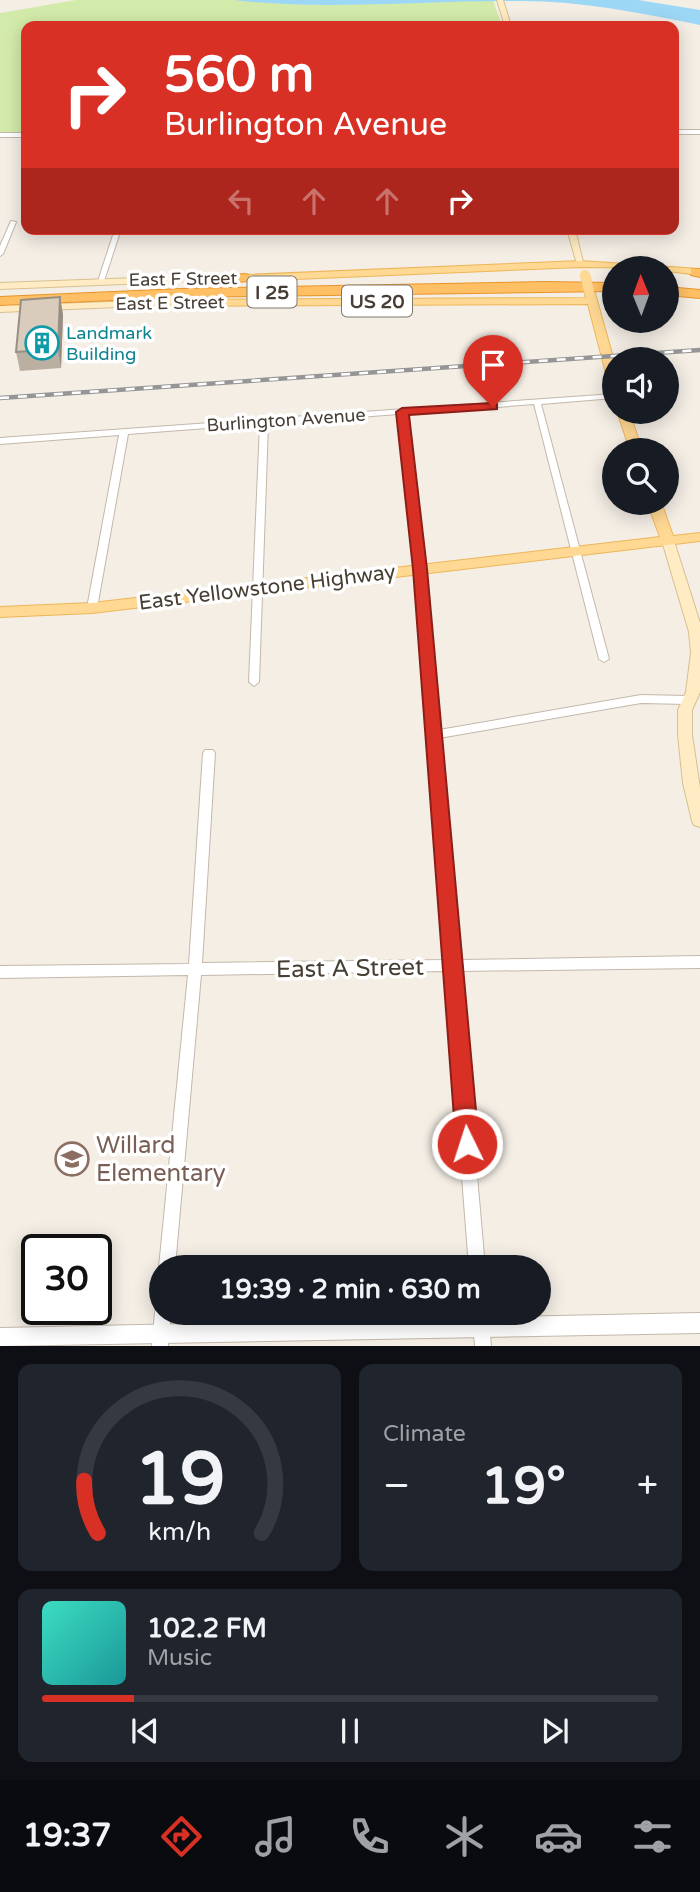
<!DOCTYPE html>
<meta charset="utf-8">
<style>
:root{--surface:#171b24;--page:#20242c;--text:#f1f3f6;--muted:#9ea1a6;--line:#363941;--accent:#d93025}
body{margin:0;font-family:"Varela Round",sans-serif;background:var(--page);color:var(--text);height:100vh;display:flex;flex-direction:column;font-size:26px;white-space:nowrap}
*{box-sizing:border-box;margin:0}
p{font-size:23px;color:var(--muted)}
.icon{flex:none;width:38px;height:38px;fill:none;stroke:currentColor;stroke-width:2;stroke-linecap:round;stroke-linejoin:round}
.map{position:relative;height:1346px;overflow:hidden}
.side{display:flex;flex-direction:column;gap:18px;padding:18px;background:#0d0f14;flex:1}
.side>*{flex:none}
.guide{position:absolute;left:21px;top:21px;width:658px;height:214px;border-radius:14px;box-shadow:0 4px 18px #0003;background:#d93025;color:#fff;overflow:hidden}
.needle{width:46px;rotate:359deg}
.tools{position:absolute;left:602px;top:256px;display:grid;gap:14px}
.tools a{display:grid;place-items:center;width:77px;height:77px;border-radius:50%;background:var(--surface);box-shadow:0 4px 18px #0003;font-size:35px}
.speed{position:absolute;left:21px;top:1234px;display:flex;gap:14px;font-size:35px;font-weight:700;text-align:center}
.speed>*{display:grid;place-content:center;width:91px;height:91px;border-radius:50%;background:var(--surface);box-shadow:0 4px 18px #0003;line-height:1}
.speed .limit{border:4px solid #111;border-radius:10px;background:#fff;color:#111}
.pin{position:absolute;display:grid;place-items:center;width:60px;height:60px;color:#fff;margin:-72px -30px;border-radius:50% 50% 50% 0;rotate:-45deg;box-shadow:0 0 7px #0007}
.pin .icon{rotate:45deg}
.me{position:absolute;width:77px;margin:-38px;rotate:356deg;stroke-linejoin:round;filter:drop-shadow(0 0 5px #0008)}
.turn{display:flex;align-items:center;gap:24px;height:147px;padding:0 28px;font-size:32px}
.turn .icon{width:91px;height:91px;stroke-width:2.5}
.turn b{display:block;font-size:49px;line-height:60px}
.lanes{display:flex;align-items:center;height:66px;padding:0 28px;background:#0003;justify-content:center;gap:35px;direction:ltr}
.lanes .off{opacity:.35}
.big{font-size:52px;font-weight:700;line-height:1.1}
.side .tile{flex:1;display:flex;flex-direction:column;justify-content:center;gap:10px;min-width:0;padding:0 24px;border-radius:14px;background:var(--page)}
.side .dial{align-items:center;gap:0}
.dial svg{height:182px;overflow:visible;fill:none;stroke:var(--line);stroke-width:7;stroke-linecap:round;text-anchor:middle}
.dial text{fill:var(--text);stroke:none}
.song{display:flex;align-items:center;gap:21px}
.cover{width:84px;height:84px;border-radius:10px;background:linear-gradient(135deg,hsl(170 70% 55%),hsl(180 70% 35%))}
.played{height:7px;border-radius:4px;background:linear-gradient(90deg,var(--accent) 15%,var(--line) 15%)}
.keys{display:flex;justify-content:space-around;direction:ltr}
.heat{display:flex;justify-content:space-between;align-items:center;font-size:38px;direction:ltr}
.side .tiles{flex:1;display:grid;gap:18px;grid-template-columns:1fr 1fr}
.tile:last-child{grid-column:span 2}
.trip{position:absolute;left:149px;top:1255px;width:402px;height:70px;border-radius:35px;background:var(--surface);box-shadow:0 4px 18px #0003;font-weight:700;line-height:70px;text-align:center}
.dock{display:flex;height:112px;justify-content:space-around;align-items:center;background:#090b0e;color:var(--muted)}
.dock .icon{width:49px;height:49px}
.dock .on{color:var(--accent)}
.dock b{font-size:32px;color:var(--text)}
.map>svg:first-child{display:block}
</style>
<div class="map">
<svg width="700" height="1346" viewBox="0 0 700 1346">
<rect width="100%" height="100%" fill="#f4eee5"/>
<path fill="#d3ebaa" d="M76,0H231L328,5L493,0L502,26H26V132H0V13Z"/>
<path fill="#9cd8f6" d="M233,0H638L700,10V25C641,13 582,1 521,1C425,0 328,11 233,0Z"/>
<g fill="none" stroke-linecap="round" stroke-linejoin="round">
<defs>
<g id="minor">
<rect x="674" y="130" width="26" height="4"/>
<path d="M11,221L16,222L3,254L0,256V246Z"/>
<path d="M115,229H121L104,281L99,282L98,281Z"/>
<path d="M614,394V398L541,404L609,659L604,662L599,659L534,404L406,414L425,570L439,730L641,695L687,696L692,700L687,704L641,703L439,738L458,960L700,956V968L459,971L485,1267H469L446,971L201,975L175,1267H161V1272L159,1267L188,975L0,978V966L189,964L203,753L205,750H213L215,753L202,963L445,960L428,738L426,735L428,733L415,570L398,414L268,424L259,682L254,686L249,682L260,424L128,434L97,608L92,611L87,608L119,435L0,444V438Z"/>
<path d="M161,1305V1312H171L168,1346H152L155,1312L157,1306Z"/>
<path d="M472,1312H488L491,1346H475Z"/>
</g>
<g id="tertiary">
<rect x="0" y="133" width="26" height="4"/>
<path d="M700,1313V1333L0,1346V1328Z"/>
</g>
<g id="secondary">
<path d="M497,0H503L511,26H505Z"/>
<path d="M567,229H575L584,266L577,264Z"/>
<path d="M219,275L224,278L222,280L0,289V283Z"/>
<path d="M162,300L167,303L165,305L0,312V306Z"/>
<path d="M668,537L674,541L700,623V692L692,710V735L700,788V827L694,825L692,821L683,783L678,735V710L686,692L691,653L689,632L662,541Z"/>
</g>
<g id="primary">
<path d="M581,261L700,269V275L667,271V268L581,267L245,281L240,278L245,275Z"/>
<path d="M590,290L595,293L614,361V384L608,381L588,304L162,306L157,303L162,300L586,298L585,293Z"/>
<path d="M617,411H629L642,450H630Z"/>
<path d="M647,502H661L673,536L700,533V541L92,613L0,617V607L92,603L660,537Z"/>
</g>
<g id="motorway">
<path d="M691,269H700V277L691,275Z"/>
<path d="M245,274L249,275V281L204,285L198,281L204,277Z"/>
<path d="M544,282L614,283V291L181,297L0,305V297L181,289Z"/>
<path d="M667,287L700,290V298L667,295Z"/>
</g>
</defs>
<use href="#minor" stroke="#c3b8aa" stroke-width="2"/>
<use href="#tertiary" stroke="#c3b8aa" stroke-width="2"/>
<use href="#secondary" stroke="#d7c091" stroke-width="2"/>
<use href="#primary" stroke="#edb65a" stroke-width="2"/>
<use href="#motorway" stroke="#e99429" stroke-width="2"/>
<use href="#minor" fill="#fff" fill-rule="evenodd"/>
<use href="#tertiary" fill="#fff" fill-rule="evenodd"/>
<use href="#secondary" fill="#ffecc4" fill-rule="evenodd"/>
<use href="#primary" fill="#ffd893" fill-rule="evenodd"/>
<use href="#motorway" fill="#ffc065" fill-rule="evenodd"/>
<defs>
<path id="rail" d="M0,398L700,350"/>
</defs>
<use href="#rail" stroke="#959595" stroke-width="4.5"/>
<use href="#rail" stroke="#fff" stroke-width="2.5" stroke-dasharray="9" stroke-linecap="butt"/>
<defs>
<path id="primary-bridge" d="M585,275L589,291"/>
</defs>
<use href="#primary-bridge" stroke="#edb65a" stroke-width="10" stroke-linecap="butt"/>
<use href="#primary-bridge" stroke="#ffd893" stroke-width="10"/>
</g>
<path fill="#bbafa2" d="M60,297L63,315L61,368L20,371L16,352Z"/>
<path fill="#988f84" d="M60,297L63,315L61,368L58,349Z"/>
<path fill="#d9ccbc" stroke="#988f84" stroke-width="2" d="M60,297L58,349L16,352L21,300Z"/>
<path fill="#d93025" stroke="#8d1f18" stroke-width="2" d="M493,403L497,404V409L409,415L427,569L479,1144L475,1152L467,1155L459,1152L456,1144L413,569L396,412L402,408Z"/>
<defs>
<symbol id="building-ring" viewBox="-11 -11 22 22"><circle r="9.5" fill="#fff" stroke="#0f9aa8" stroke-width="1.5"/><path d="M-4-6H4V6H1V3H-1V6H-4ZM-2.5-4.3h1.7v1.8h-1.7ZM.8-4.3h1.7v1.8H.8ZM-2.5-1h1.7V.8h-1.7ZM.8-1h1.7V.8H.8Z" fill="#0f9aa8"/></symbol>
<symbol id="school-ring" viewBox="-11 -11 22 22"><circle r="9.5" fill="#fff" stroke="#8d6e63" stroke-width="1.5"/><path d="M0-5L7-2L0 1L-7-2ZM-4 1L0 2.5L4 1V4Q0 6-4 4Z" fill="#8d6e63"/></symbol>
</defs>
<g fill-rule="evenodd">
<use href="#building-ring" x="23" y="324" width="38" height="38"/>
<use href="#school-ring" x="53" y="1140" width="38" height="38"/>
</g>
<g text-anchor="middle" stroke-width="7" stroke-linejoin="round" paint-order="stroke">
<g font-size="18" fill="#473e34" stroke="#fff">
<text transform="translate(183 279) rotate(-1)" y="6">East F Street</text>
<text transform="translate(170 303) rotate(-1)" y="6">East E Street</text>
<text transform="translate(286 420) rotate(-4)" y="6">Burlington Avenue</text>
</g>
<g font-size="18" fill="#0d838f" stroke="#fff" text-anchor="start">
<text x="66" y="339">Landmark<tspan x="66" dy="21">Building</tspan></text>
</g>
<g fill="#fff" stroke="#7e7871" stroke-width="2">
<rect x="247.5" y="276.5" width="49" height="31" rx="5"/>
<rect x="342" y="285.5" width="70" height="31" rx="5"/>
</g>
<g font-size="19" font-weight="bold" fill="#473e34">
<text x="272" y="299">I 25</text>
<text x="377" y="308">US 20</text>
</g>
<g font-size="21" fill="#473e34" stroke="#fff">
<text transform="translate(267 587) rotate(-7)" y="7">East Yellowstone Highway</text>
</g>
<g font-size="24" fill="#473e34" stroke="#fff">
<text transform="translate(350 968) rotate(-1)" y="8">East A Street</text>
</g>
<g font-size="24" fill="#785e54" stroke="#fff" text-anchor="start">
<text x="96" y="1153">Willard<tspan x="96" dy="28">Elementary</tspan></text>
</g>
</g>
</svg>
<div class="tools">
<a><svg class="needle" viewBox="-14 -14 28 28"><path d="M0-13l5 13h-10z" fill="#e53935"/><path d="M0 13l5-13h-10z" fill="#9ea1a6"/></svg></a>
<a><svg class="icon" aria-label="sound" viewBox="0 0 24 24"><path d="M4 9h4l5-4v14l-5-4H4zM17 9q2 3 0 6"/></svg></a>
<a><svg class="icon" aria-label="search" viewBox="0 0 24 24"><circle cx="10" cy="10" r="6"/><path d="M15 15l6 6"/></svg></a>
</div>
<div class="speed"><div class="limit">30</div></div>
<div class="pin" style="left:493px;top:407px;background:#d93025"><svg class="icon" aria-label="arrive" viewBox="0 0 24 24"><path d="M6 21V4h12l-3 4 3 4H6"/></svg></div>
<svg class="me" style="left:467px;top:1144px" viewBox="-20 -20 40 40"><circle r="17" fill="#d93025" stroke="#fff" stroke-width="3"/><path d="M0-11L8 9 0 5-8 9z" fill="#fff"/></svg>
<div class="trip">19:39 · 2 min · 630 m</div>
<div class="guide">
<div class="turn"><svg class="icon" aria-label="right" viewBox="0 0 24 24"><path d="M7 20v-9h11M14 6l5 5-5 5"/></svg><div><b>560 m</b>Burlington Avenue</div></div>
<div class="lanes"><svg class="icon off" aria-label="left" viewBox="0 0 24 24"><path d="M17 20v-9H6M10 6l-5 5 5 5"/></svg><svg class="icon off" aria-label="ahead" viewBox="0 0 24 24"><path d="M12 20V5M6 11l6-6 6 6"/></svg><svg class="icon off" aria-label="ahead" viewBox="0 0 24 24"><path d="M12 20V5M6 11l6-6 6 6"/></svg><svg class="icon" aria-label="right" viewBox="0 0 24 24"><path d="M7 20v-9h11M14 6l5 5-5 5"/></svg></div>
</div>
</div>
<section class="side">
<div class="tiles">
<div class="tile dial"><svg viewBox="0 0 100 80">
<path d="M14 69A42 42 0 1 1 86 69"/>
<path d="M14 69A42 42 0 0 1 8 46" stroke="#d93025"/>
<text x="50" y="56" font-size="32" font-weight="700">19</text>
<text x="50" y="72" font-size="11">km/h</text>
</svg></div>
<div class="tile"><p>Climate</p>
<div class="heat"><a>−</a><b class="big">19°</b><a>+</a></div>
</div>
<div class="tile">
<div class="song"><i class="cover"></i><div><b>102.2 FM</b><p>Music</p></div></div>
<div class="played"></div>
<div class="keys"><svg class="icon" aria-label="previous" viewBox="0 0 24 24"><path d="M18 5L8 12l10 7zM5 5v14"/></svg><svg class="icon" aria-label="pause" viewBox="0 0 24 24"><path d="M8 5v14M16 5v14"/></svg><svg class="icon" aria-label="next" viewBox="0 0 24 24"><path d="M6 5l10 7-10 7zM19 5v14"/></svg></div>
</div>
</div>
</section>
<nav class="dock">
<b>19:37</b>
<svg class="icon on" aria-label="directions" viewBox="0 0 24 24"><path d="M12 3l9 9-9 9-9-9zM9 14v-3h6M13 9l2 2-2 2"/></svg>
<svg class="icon" aria-label="music" viewBox="0 0 24 24"><path d="M9 18V5l10-2v13"/><circle cx="6" cy="18" r="3"/><circle cx="16" cy="16" r="3"/></svg>
<svg class="icon" aria-label="phone" viewBox="0 0 24 24"><path d="M5 4h4l2 5-3 2q2 4 5 5l2-3 5 2v4C11 20 4 13 5 4z"/></svg>
<svg class="icon" aria-label="climate" viewBox="0 0 24 24"><path d="M12 3v18M4 7l16 10M4 17L20 7"/></svg>
<svg class="icon" aria-label="car" viewBox="0 0 24 24"><path d="M5 17H2v-5l4-1 3-4h7l3 4 3 1v5h-3M9 17h6M6 11h13"/><circle cx="7" cy="17" r="2"/><circle cx="17" cy="17" r="2"/></svg>
<svg class="icon" aria-label="filters" viewBox="0 0 24 24"><path d="M4 7h16M4 17h16"/><circle cx="9" cy="7" r="2"/><circle cx="15" cy="17" r="2"/></svg>
</nav>
